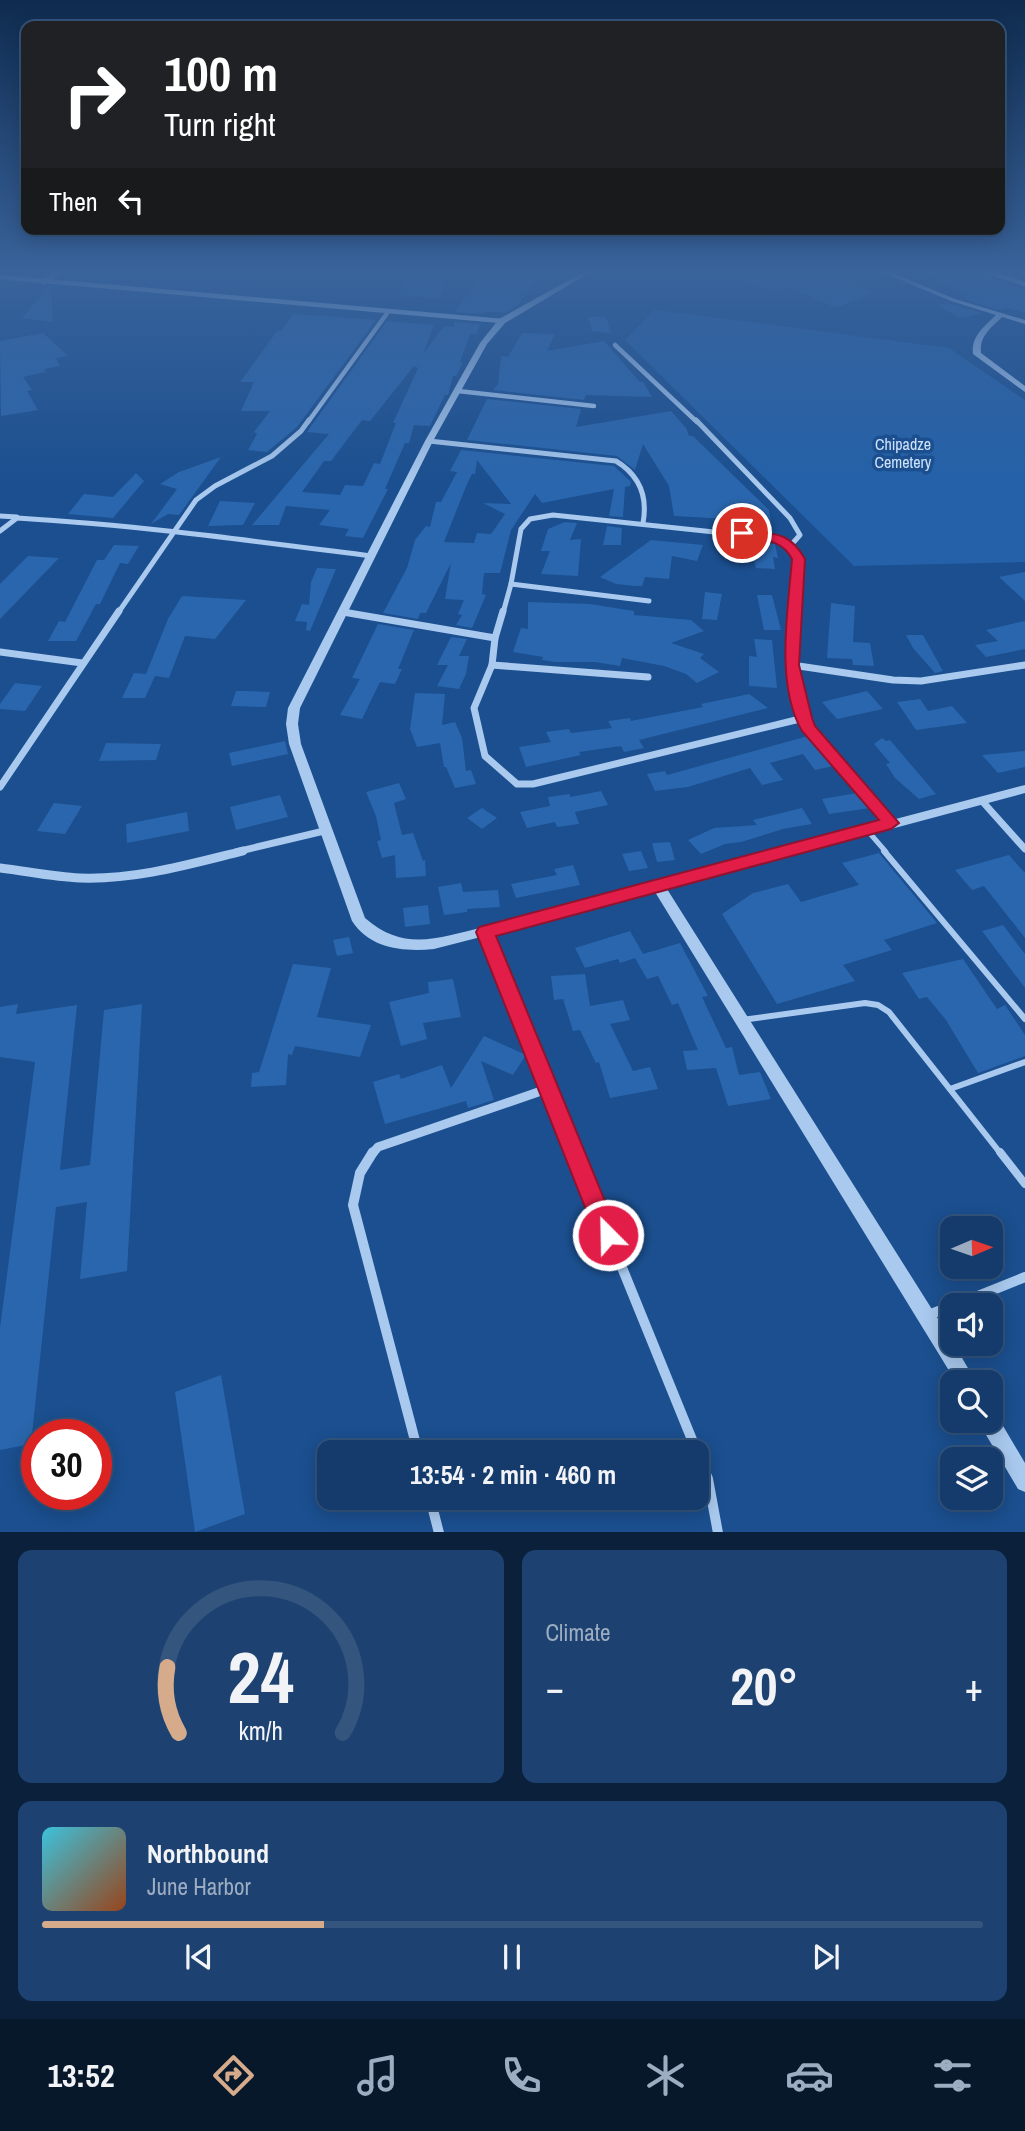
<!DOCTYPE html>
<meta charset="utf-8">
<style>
:root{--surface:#143b6b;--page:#1d4271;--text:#f1f3f6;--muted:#9dadc1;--line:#33557e;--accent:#d6ab8b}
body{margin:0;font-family:"Archivo Narrow",sans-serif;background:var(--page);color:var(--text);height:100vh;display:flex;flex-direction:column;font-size:26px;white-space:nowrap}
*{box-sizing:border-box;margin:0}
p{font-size:23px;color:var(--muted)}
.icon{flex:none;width:38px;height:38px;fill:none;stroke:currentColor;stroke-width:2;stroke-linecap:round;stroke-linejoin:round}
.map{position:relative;height:1532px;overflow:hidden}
.drawer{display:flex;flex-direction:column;gap:18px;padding:18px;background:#0b203b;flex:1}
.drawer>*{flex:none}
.banner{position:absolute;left:21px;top:21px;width:984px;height:214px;border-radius:14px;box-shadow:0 4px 18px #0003,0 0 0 2px var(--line);background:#202124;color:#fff;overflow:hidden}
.needle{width:46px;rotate:88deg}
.fabs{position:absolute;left:940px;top:1216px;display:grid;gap:14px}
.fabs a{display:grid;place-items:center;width:63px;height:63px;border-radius:14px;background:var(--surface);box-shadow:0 4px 18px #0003,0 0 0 2px var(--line);font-size:35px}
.speed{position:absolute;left:21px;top:1419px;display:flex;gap:14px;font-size:35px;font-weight:700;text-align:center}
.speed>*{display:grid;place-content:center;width:91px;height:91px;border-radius:50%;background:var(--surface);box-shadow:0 4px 18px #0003,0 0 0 2px var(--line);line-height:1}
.speed .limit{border:10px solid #d22;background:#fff;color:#111}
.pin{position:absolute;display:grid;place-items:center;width:60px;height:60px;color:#fff;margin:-30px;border:4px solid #fff;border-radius:50%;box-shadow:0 2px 7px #0007}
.me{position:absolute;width:77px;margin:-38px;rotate:337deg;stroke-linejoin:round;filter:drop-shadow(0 0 5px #0008)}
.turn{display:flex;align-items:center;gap:24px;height:147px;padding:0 28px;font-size:32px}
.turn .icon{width:91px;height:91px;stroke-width:2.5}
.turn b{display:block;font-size:49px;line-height:60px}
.then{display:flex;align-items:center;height:66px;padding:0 28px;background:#0003;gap:14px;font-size:26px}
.big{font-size:52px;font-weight:700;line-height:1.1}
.drawer .tile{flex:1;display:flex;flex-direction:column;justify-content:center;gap:10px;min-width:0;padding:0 24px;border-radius:14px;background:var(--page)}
.drawer .dial{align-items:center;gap:0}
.dial svg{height:182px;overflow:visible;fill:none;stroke:var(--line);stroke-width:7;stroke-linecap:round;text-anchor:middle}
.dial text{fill:var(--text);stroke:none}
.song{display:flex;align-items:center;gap:21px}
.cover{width:84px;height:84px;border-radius:10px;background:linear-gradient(135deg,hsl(190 70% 55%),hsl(20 70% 35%))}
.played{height:7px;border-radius:4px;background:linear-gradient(90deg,var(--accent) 30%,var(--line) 30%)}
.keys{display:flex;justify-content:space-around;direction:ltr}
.heat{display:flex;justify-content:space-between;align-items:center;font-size:38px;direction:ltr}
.drawer .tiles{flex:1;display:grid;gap:18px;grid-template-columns:1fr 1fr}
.tile:last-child{grid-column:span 2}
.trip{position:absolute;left:317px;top:1440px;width:392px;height:70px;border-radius:14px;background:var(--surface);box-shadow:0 4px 18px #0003,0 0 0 2px var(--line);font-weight:700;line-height:70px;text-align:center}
.tabs{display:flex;height:112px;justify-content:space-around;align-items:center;background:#08182b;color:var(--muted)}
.tabs .icon{width:49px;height:49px}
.tabs .selected{color:var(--accent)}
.tabs b{font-size:32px;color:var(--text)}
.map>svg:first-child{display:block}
</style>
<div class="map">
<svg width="1025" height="1533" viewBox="0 0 1025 1533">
<rect width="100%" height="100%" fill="#1b4f8f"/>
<path fill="#2461a8" d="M655,310L949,348L1025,400V562L854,566L625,340Z"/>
<g fill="#2a66ad" fill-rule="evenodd">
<path d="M722,270H863L864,280L847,282L874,293L836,308L787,287L772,291Z"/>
<path d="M920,270H977L981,275L1025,290V313L1007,308L999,310L964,299L968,298Z"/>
<path d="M403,272L445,273L440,299L400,295Z"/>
<path d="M482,275L497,277L537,279L518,305L506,312H483V314L455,312Z"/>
<path d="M49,286H51L53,322L22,318Z"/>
<path d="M948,303L950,304L982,313L961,318L936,305Z"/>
<path d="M293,314L376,320L297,427L267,452L248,450L257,434L254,432L270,411H241L254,382H240L277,331H281Z"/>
<path d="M588,317H606L611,333L592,331Z"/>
<path d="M387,321L434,325L423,354L444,326L454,327V322L480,324L477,334H470L460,362H463L456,376H453L448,395H445L430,426L414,425L409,443H405L385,489H388L363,538L345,536L349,529L319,525L330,510L286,506L279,525H252L329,434L307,432ZM414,366L418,368L393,423H396L380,464L374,463L363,486L345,485L340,495L302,492L324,461H331L362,420L370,421Z"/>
<path d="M43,333L68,356L56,358L60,366L44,369L46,372L23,377L32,390L27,391L38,410L1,416L0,341Z"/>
<path d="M522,333L555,334L547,351L604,341L640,382H643L652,397L586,395L584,400L493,390L498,384L501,356L508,357Z"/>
<path d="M487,399L581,409L576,427L671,411L686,428L689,436H693L769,510L773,533L745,530L746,520L674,516L669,486L643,444L635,470L617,456L467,440Z"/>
<path d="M461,450L614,466L631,482L630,486L625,487L623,517L609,516L614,489L542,503L535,494L511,530L500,573H484L482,594L486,595L472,628L456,625L462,615L458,614L464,600L445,599L451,563L426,613H420L418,619L383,613L407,568L415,540L426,526L430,527L436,502H441L457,472L450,471ZM477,460L511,504L483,503L505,514L491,534L477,533L474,543L444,542L467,484L472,474H475Z"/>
<path d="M221,457L179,515L168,514L151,524L177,489L160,484L179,472Z"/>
<path d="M136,473L144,481L113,518L68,514L84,494L113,497Z"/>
<path d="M220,501L255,503L243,525L208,526Z"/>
<path d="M565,522L577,523L570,540L581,539L578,576L541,574L550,551H541L548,529Z"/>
<path d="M607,526L622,528L621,545H603Z"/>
<path d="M651,540L703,545L697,561L672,556L669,579L645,577L642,586H635L616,584L600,577Z"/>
<path d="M742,540L775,544L778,558L773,557L775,569L756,568L754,560L739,559Z"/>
<path d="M114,545L139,546L128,564L120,563L100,604H96L76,641H48L59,621L65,622L97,560H104Z"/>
<path d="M28,556L59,558L0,619V584Z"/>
<path d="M317,568L336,569L310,631L306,630L307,622L295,621L302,604L309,605L311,582Z"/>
<path d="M1025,572V601L999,577Z"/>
<path d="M705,592L722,594L717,620L702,619Z"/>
<path d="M757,595H772L781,630H764Z"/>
<path d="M182,596L246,600L215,639L185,636L169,678L155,676L145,698H122L134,673L146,674L168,619Z"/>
<path d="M528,602L590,604L634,611V615L691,620L704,631L671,643L704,654L700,658L719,672L697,683L686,674L664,666L622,658L620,666L595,662H555L542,660L543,657L513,652L521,628L528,629Z"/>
<path d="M831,603L855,606L853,642L870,643L874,666L853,665L852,659L827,658Z"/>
<path d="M1025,621V649L986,657L975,645L998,641L986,630Z"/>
<path d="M378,624L414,630L398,669H402L395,684L380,682L362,719L340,715L360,679L352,678Z"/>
<path d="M906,635H923L943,671L935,673L913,648Z"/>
<path d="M451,637L467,639L459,656H469L466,674L459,689L437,686L448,665H437Z"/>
<path d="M754,639L772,640L777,688L749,686V656L757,657Z"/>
<path d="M15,683L42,686L25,711L0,709V704Z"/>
<path d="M236,691H245L270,692L266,707L231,706Z"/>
<path d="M867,691L883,709L837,719L822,702Z"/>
<path d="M415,693L445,694L442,725L455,722L462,738L466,771L471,770L476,784L455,788L446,767H444L440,743L417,747L410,729Z"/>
<path d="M749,694L768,708L639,740L644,748L624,752L621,746L579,752L581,755L526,767L519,747L551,742L546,732L569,729L571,733L612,728L608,721L630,718L631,721L703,707L701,704Z"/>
<path d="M920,699L928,711L952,706L967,723L916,730L897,702Z"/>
<path d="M808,736L834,766L815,770L803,754L770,763L783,780L762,785L750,768L688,787L655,791L647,774L665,771L667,775Z"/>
<path d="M882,738L886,741L890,740L936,794L919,799L895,778L886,764L890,763L874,744Z"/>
<path d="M285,741L288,754L232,766L229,753Z"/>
<path d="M106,743L161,744L156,760L99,761Z"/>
<path d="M1025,751V767L998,773L982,755Z"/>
<path d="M399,783L406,799L394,803L402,835L413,833L423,861L425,860L426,876L396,878L395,855L382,858L377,841L381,840L376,816L366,792Z"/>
<path d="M601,791L608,805L575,812L579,824L557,827L555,822L527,828L520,812L550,806L548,797L570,794V797Z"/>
<path d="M857,793L870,808L829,814L822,799Z"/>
<path d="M280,795L288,817L236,830L230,807Z"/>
<path d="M54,803L82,806L65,834L37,831Z"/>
<path d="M482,808L497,818L482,829L467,818Z"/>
<path d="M802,808L812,824L783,829L741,842L725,844L701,854L688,840L714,828L757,825L753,820Z"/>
<path d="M187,812L189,831L127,843L126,824Z"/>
<path d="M670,842L675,860L657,862L652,843Z"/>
<path d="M641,851L648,868L629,871L622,854Z"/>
<path d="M879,853L937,923L884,940L892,950L843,965L855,981L777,1004L722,914L753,893L788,884L801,902L859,885L842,863Z"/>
<path d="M1009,855L1025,873V938L984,886L972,890L955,870Z"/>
<path d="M573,865L580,885L516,898L511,884L557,875L554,869Z"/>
<path d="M461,883L463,892L498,890L500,907L467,909V912L444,915L438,887Z"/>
<path d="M428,905L430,924L405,927L403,908Z"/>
<path d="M1003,925L1025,954V988L982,931Z"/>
<path d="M630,931L643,954L680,943L708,996L702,997L726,1048L732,1047L739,1075L760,1072L771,1099L728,1106L716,1068L687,1070L683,1051L698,1050L678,1003L672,1005L658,976L647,979L635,958L620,963L618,959L585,968L575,948Z"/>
<path d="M349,937L353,953L337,956L333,940Z"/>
<path d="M963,959L997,1009L1005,1005L1025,1035V1056L978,1073L946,1020L927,997L919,999L902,973Z"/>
<path d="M293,964L331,968L317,1017L371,1025L360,1057L295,1046L292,1055L288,1054L286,1085L251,1087L252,1073L259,1072Z"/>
<path d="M585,974L590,1006L623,1000L630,1020L610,1024L633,1071L650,1067L658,1089L610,1098L599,1062L596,1063L580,1030L573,1031L563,999L554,1000L551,976Z"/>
<path d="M453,979L461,1017L423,1023L427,1039L401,1046L389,1002L429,993L428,982Z"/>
<path d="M18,1004L16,1014L77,1005L60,1170L90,1165L104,1010L142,1004L127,1271L80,1279L87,1202L56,1207L31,1444L0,1450V1328L35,1062L0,1057V1007Z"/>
<path d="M484,1036L526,1055L513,1075L481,1061L494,1100L468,1108L466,1101L385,1124L373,1082L399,1074L401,1079L442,1065L451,1088Z"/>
<path d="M221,1375L245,1514L195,1532L175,1392Z"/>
</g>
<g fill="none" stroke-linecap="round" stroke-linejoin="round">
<path stroke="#a9c9ee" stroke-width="5" d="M867,830L886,852"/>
<g stroke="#a9c9ee" stroke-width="6">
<path d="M884,851L1025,1019"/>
<path d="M742,1020L865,1003L878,1005L889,1012L1001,1154"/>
<path d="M950,1089L1025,1062"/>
</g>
<path stroke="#a9c9ee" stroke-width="8" d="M1000,1152L1025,1184"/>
<g stroke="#a9c9ee" stroke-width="4.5">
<path d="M982,270L1025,284"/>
<path d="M0,277L502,321"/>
<path d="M43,282L62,270"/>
<path d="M615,345L697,422"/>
<path d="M458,391L594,406"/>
<path d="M308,422L388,312"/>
</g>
<g stroke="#a9c9ee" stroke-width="5">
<path d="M696,420L790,518L800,535L791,545"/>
<path d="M429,441L616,461C639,475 648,496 643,523"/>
<path d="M0,516L17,517"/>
<path d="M0,531L17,518C136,525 253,541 371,556"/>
<path d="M511,584L649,601"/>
<path d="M343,612L347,613"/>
<path d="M118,613L196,500L215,486L272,456L301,431L309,420"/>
<path d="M503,613L511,584L521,529L530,519L553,515L780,539C807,554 797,586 795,613"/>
</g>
<g stroke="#a9c9ee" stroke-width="7">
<path d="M503,611L495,638L492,665L474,708L485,756L517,784H533L804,718L808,727L891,823"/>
<path d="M796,611L792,665L893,680L921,681L1025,665"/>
<path d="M343,612L495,638"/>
<path d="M0,652L82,663"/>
<path d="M492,665L648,677"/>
<path d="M792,665L804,718"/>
<path d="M0,787L119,611"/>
<path d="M982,801L1025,849"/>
<path d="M236,852L324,831"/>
</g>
<g stroke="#a9c9ee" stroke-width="9">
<path d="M0,868C26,871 53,877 80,878C136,880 190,864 243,851"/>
<path d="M485,932L575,1154"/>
<path d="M372,1154L378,1147L547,1089"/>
</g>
<g stroke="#a9c9ee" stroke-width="10">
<path d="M373,1152L360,1173L353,1205L418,1452"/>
<path d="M575,1152L708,1479L718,1533"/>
<path d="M953,1306L1025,1277"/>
<path d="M928,1315L952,1306"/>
<path d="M430,1498L439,1533"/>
</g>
<g fill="#a9c9ee" fill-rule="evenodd">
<path d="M587,270H594L505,323L487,344L433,441L300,708L298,724L301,744L365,918C405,953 439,937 485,927L1025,785V793L667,889L952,1341V1344H954L976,1382H956L655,892L434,949C404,952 370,949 352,921L289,744L286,724L288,708L425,441L480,343L499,319Z"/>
<path d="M877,270H885L955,299L1025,320V324L1002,317C991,328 979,336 981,353L1025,386V392L973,354C971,336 984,327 996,315L951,301Z"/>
<path d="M990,1412L996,1414L1025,1463V1492L1018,1489L982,1428L979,1421H990Z"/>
</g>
</g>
<linearGradient id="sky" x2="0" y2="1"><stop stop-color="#0f2b4f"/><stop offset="0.56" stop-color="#39639b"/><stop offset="1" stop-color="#39639b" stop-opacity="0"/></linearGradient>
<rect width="1025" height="484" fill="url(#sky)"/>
<path fill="#e11d48" stroke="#92132f" stroke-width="2" d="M742,530C772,534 789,530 805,559L799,665L812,718L815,726L899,823L891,829L496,936L619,1235L616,1243L608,1246L600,1243L596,1235L476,932L479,927L879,820L802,731C775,684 788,611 792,559C781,537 760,541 738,536L736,533Z"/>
<g text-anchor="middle" stroke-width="7" stroke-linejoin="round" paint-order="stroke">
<g font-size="16" fill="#cfe3fa" stroke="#1b4f8f">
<text x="903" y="450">Chipadze<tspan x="903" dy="18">Cemetery</tspan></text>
</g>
</g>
</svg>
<div class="fabs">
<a><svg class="needle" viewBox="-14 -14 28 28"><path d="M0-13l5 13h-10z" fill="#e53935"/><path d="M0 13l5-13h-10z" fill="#9dadc1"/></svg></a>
<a><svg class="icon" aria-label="sound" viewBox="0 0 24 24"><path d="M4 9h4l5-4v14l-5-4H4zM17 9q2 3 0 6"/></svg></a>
<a><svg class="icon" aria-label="search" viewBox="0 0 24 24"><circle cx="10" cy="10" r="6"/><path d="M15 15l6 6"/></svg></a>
<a><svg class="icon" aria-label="layers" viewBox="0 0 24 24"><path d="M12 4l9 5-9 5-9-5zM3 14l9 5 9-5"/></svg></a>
</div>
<div class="speed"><div class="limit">30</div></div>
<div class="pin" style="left:742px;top:533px;background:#d93025"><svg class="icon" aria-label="arrive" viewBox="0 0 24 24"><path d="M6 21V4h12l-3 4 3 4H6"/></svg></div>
<svg class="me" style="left:608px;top:1235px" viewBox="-20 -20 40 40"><circle r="17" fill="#e11d48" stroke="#fff" stroke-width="3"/><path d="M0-11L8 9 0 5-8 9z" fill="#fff"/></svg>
<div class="trip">13:54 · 2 min · 460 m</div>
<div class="banner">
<div class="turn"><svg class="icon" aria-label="right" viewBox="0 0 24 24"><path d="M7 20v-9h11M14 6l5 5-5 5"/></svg><div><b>100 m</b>Turn right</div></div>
<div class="then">Then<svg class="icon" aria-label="left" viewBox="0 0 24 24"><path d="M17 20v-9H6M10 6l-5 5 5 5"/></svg></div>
</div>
</div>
<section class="drawer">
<div class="tiles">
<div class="tile dial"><svg viewBox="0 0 100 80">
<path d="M14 69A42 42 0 1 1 86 69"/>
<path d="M14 69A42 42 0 0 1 9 40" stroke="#d6ab8b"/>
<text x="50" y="56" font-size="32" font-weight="700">24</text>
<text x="50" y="72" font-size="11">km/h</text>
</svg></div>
<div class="tile"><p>Climate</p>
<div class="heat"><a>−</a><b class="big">20°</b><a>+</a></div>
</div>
<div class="tile">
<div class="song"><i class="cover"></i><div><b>Northbound</b><p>June Harbor</p></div></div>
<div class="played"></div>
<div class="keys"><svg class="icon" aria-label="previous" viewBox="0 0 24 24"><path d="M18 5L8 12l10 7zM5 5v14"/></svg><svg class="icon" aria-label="pause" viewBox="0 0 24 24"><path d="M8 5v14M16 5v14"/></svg><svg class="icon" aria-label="next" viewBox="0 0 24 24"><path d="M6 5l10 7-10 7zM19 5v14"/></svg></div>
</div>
</div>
</section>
<nav class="tabs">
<b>13:52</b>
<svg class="icon selected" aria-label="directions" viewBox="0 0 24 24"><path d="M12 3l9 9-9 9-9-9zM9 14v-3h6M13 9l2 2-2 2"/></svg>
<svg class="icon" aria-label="music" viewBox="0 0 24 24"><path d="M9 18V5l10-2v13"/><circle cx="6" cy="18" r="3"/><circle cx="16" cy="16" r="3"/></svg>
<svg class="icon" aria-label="phone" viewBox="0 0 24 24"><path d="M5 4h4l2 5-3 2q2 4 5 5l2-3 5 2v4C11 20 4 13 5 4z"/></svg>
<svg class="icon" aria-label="climate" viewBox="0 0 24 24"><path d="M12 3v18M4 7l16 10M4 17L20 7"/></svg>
<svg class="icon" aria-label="car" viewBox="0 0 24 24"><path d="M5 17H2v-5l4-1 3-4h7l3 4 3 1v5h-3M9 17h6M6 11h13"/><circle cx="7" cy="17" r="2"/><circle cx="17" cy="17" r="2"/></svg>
<svg class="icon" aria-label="filters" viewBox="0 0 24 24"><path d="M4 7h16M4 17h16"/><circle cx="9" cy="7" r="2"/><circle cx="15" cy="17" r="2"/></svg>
</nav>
